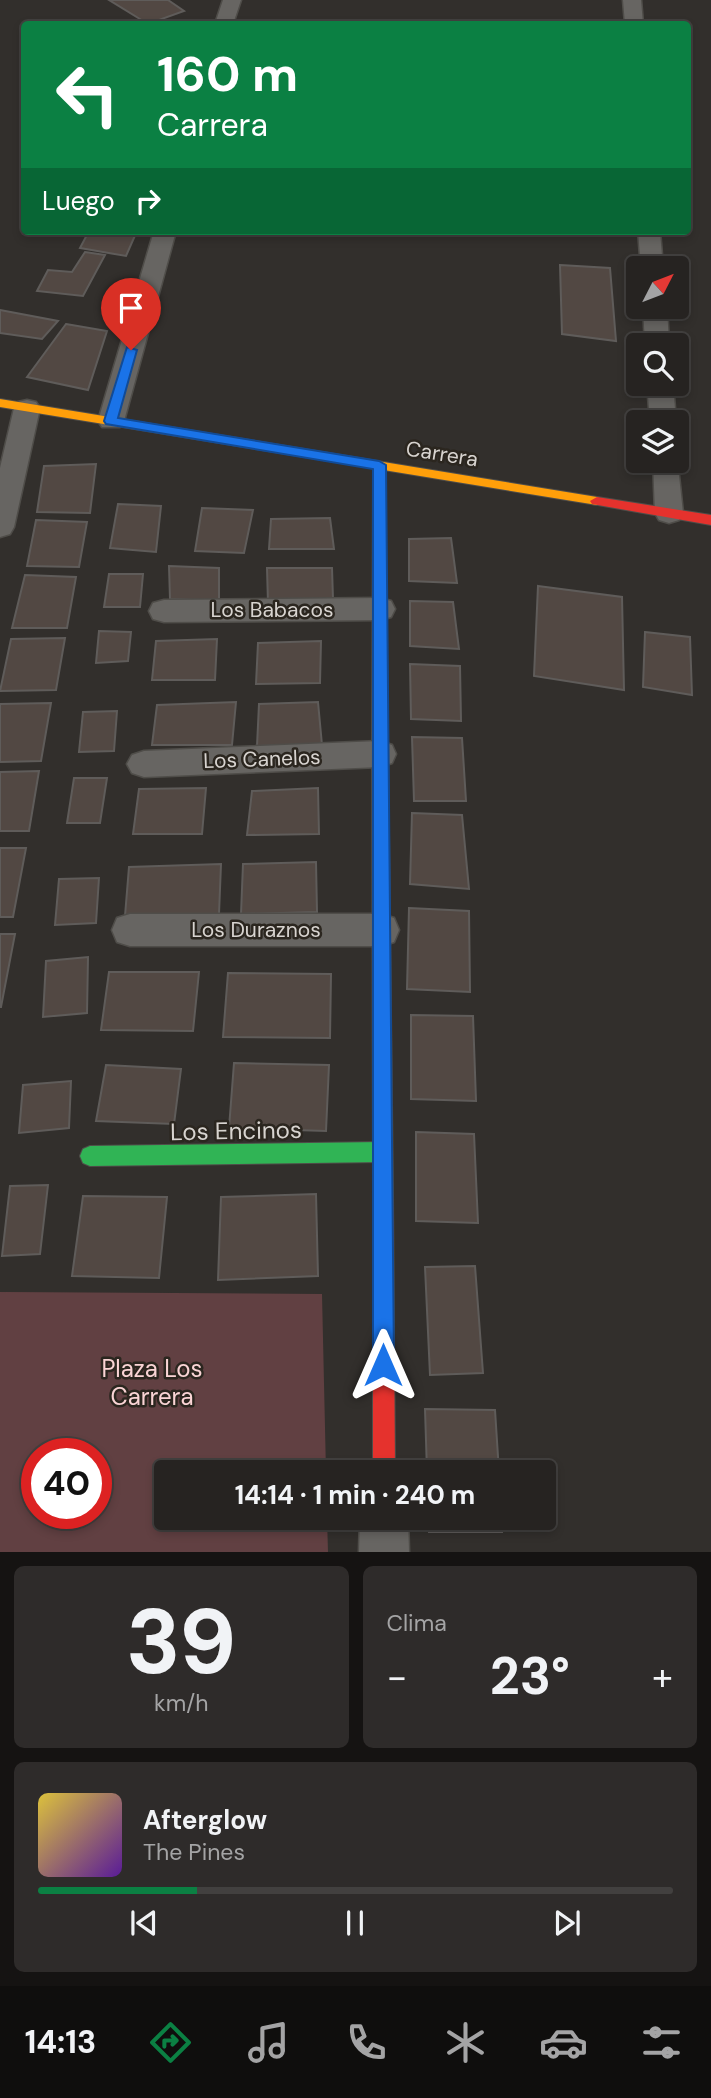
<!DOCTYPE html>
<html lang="es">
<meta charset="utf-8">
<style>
:root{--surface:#262321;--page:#2e2b2a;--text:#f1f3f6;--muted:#a4a4a5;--line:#42403f;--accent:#0b8043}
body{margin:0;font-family:"DM Sans",sans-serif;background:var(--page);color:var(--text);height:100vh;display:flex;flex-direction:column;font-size:26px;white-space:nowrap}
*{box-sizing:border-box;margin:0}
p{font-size:23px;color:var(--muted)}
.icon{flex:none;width:38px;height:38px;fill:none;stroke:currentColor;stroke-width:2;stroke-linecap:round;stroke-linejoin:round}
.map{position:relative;height:1552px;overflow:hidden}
.sheet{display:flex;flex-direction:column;gap:14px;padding:14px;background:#151312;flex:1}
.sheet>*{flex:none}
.top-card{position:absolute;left:21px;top:21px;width:670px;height:214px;border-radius:7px;box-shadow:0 4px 10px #0003,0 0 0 2px var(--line);background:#0b8043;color:#fff;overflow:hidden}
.needle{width:46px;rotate:48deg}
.tools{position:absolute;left:626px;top:256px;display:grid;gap:14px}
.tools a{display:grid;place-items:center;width:63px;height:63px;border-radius:7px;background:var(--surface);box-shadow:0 4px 10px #0003,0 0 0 2px var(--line);font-size:35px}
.speed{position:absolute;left:21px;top:1438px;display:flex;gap:14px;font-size:35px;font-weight:700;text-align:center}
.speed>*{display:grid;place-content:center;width:91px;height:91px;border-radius:50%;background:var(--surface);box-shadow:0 4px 10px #0003,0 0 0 2px var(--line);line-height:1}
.speed .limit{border:10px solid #d22;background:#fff;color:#111}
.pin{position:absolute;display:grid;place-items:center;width:60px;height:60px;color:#fff;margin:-72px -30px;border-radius:50% 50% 50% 0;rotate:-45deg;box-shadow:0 0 7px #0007}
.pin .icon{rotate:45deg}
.me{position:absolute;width:77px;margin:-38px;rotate:0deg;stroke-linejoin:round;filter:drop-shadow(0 0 5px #0008)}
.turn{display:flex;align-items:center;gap:24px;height:147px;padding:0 21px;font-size:32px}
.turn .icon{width:91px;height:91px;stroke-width:2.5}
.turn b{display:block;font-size:49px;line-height:60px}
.then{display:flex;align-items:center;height:66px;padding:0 21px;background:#0003;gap:14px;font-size:26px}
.big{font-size:52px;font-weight:700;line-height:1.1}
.sheet .tile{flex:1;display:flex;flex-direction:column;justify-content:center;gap:10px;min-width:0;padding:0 24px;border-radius:10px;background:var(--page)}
.sheet .dial{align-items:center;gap:0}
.dial b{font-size:91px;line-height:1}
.song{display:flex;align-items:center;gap:21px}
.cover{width:84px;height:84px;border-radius:10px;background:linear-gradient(135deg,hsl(50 70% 55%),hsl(270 70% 35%))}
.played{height:7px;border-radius:4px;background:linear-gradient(90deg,var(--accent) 25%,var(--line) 25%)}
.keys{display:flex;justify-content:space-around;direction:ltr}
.heat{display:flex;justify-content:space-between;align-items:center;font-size:38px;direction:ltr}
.sheet .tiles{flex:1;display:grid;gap:14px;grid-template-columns:1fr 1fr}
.tile:last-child{grid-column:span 2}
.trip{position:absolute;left:154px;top:1460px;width:402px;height:70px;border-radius:7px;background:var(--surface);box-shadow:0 4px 10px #0003,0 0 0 2px var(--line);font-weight:700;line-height:70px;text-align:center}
.tab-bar{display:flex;height:112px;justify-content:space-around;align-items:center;background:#0f0e0d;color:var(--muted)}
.tab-bar .icon{width:49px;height:49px}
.tab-bar .active{color:var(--accent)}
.tab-bar b{font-size:32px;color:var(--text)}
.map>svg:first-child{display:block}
</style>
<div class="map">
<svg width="711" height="1552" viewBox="0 0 711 1552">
<rect width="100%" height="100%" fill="#322f2c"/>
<path fill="#614042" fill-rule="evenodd" d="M0,1292L322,1294L326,1472H166V1517H327L328,1552H0ZM37,1454H96V1514H37Z"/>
<g fill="#524843" stroke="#5f5c5a" stroke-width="2">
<path d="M109,0H168L184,11L148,24Z"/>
<path d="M89,231H137L126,256L80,248Z"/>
<path d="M85,252L105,255L83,296L37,291L48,270L72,272Z"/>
<path d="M560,265L610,268L616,341L562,334Z"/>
<path d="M0,310L58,321L42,339L0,333Z"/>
<path d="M66,324L107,331L88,390L27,377Z"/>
<path d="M96,464L90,513L37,512L44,466Z"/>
<path d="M118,504L161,506L156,552L110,548Z"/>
<path d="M202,508L253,510L244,553L195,551Z"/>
<path d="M330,518L334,549H269L271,519Z"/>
<path d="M36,520L87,522L79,567L27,566Z"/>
<path d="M451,538L457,583L409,581V539Z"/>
<path d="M169,566L219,568V601L170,599Z"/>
<path d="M267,568H332L333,599L268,603Z"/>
<path d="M109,574H143L140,607H104Z"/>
<path d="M25,575L76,577L67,628H12Z"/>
<path d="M538,586L622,597L624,690L534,676Z"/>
<path d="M410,601L453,602L459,649L410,646Z"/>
<path d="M99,631L131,632L128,661L96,663Z"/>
<path d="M645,632L690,637L692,695L643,687Z"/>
<path d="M65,638L56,690L0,691L11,639Z"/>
<path d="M217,639L215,680H152L156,641Z"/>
<path d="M321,641L320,683L256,684L258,643Z"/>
<path d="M410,664L460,666L461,721L411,719Z"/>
<path d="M236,702L232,745H152L157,705Z"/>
<path d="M318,702L322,745L257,746L259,704Z"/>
<path d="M51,703L41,761L0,762V704Z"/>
<path d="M117,711L114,751L79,752L83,712Z"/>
<path d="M412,737L462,738L466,801H414Z"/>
<path d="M39,771L29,831H0V772Z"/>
<path d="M74,778H107L100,823H67Z"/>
<path d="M206,788L202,834H133L139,789Z"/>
<path d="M318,788L319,834L247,835L252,791Z"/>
<path d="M412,813L462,815L469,889L410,884Z"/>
<path d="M0,848H26L13,917H0Z"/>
<path d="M316,862L317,912L241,914L243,864Z"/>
<path d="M221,864L219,914L125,916L129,867Z"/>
<path d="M99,878L96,923L55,925L59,879Z"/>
<path d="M409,908L469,911L470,992L407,989Z"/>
<path d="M0,934H15L1,1007H0Z"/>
<path d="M88,957L87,1013L43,1017L46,961Z"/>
<path d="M109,972H199L193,1031L101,1030Z"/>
<path d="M228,973L331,974L330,1038L223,1037Z"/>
<path d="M411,1015L473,1016L476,1101L411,1099Z"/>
<path d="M234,1063L329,1065L326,1131L229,1128Z"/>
<path d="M106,1065L181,1069L174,1124L96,1121Z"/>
<path d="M71,1081L69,1128L19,1133L23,1085Z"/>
<path d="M416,1132L474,1134L478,1223L416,1221Z"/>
<path d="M48,1185L40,1254L2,1256L10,1186Z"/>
<path d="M316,1194L318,1276L218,1280L221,1197Z"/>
<path d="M83,1196L167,1197L159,1278L72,1276Z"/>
<path d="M475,1266L483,1373L430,1375L425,1267Z"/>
<path d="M425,1409L495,1410L499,1472H427Z"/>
<path d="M428,1517H502V1532H429Z"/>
</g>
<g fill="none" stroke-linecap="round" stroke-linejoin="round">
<defs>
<g id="street">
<path d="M223,0H241L233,24H215Z"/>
<path d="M623,0H641L643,24H625Z"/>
<path d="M154,231H176L124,421L120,427H102L98,421Z"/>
<path d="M638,231H660L663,268H641Z"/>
<path d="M643,306H667L669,345H645Z"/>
<path d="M647,383H673L676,422H650Z"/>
<path d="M27,400L36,402L40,408L14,527L10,534L0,537V468L14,408L18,402Z"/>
<path d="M677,457L683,513L679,520L669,523L659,520L655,513L653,460H677Z"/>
<path d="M380,598L391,601L395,609L391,617L380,620L164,622L153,619L149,611L153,603L164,600Z"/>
<path d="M380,741L392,745L396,754L392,763L380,767L144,777L132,773L127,764L132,755L144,751Z"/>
<path d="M130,914H381L394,918L399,930L394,942L381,946H130L117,942L112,930L117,918Z"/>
<path d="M360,1517H408L409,1552H359Z"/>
</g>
<path id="fast" d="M382,1142L389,1145L392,1152L389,1159L382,1162L90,1166L83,1163L80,1156L83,1149L90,1146Z"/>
<g id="slow">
<path d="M0,399L597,497L604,501L597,505L0,407Z"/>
<path d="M380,734L385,736L388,740L393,1194L390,1201L383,1204L376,1201L373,1194L372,740L375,736Z"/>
</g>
<g id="jam">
<path d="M379,461L385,465L388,740L385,744H375L372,740L373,465Z"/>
<path d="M597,497L711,515V525L592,504L590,501Z"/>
<path d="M383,1184L390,1187L393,1194L395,1472H373V1194L376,1187Z"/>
</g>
</defs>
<use href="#street" stroke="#4f4d49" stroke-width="3"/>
<use href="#fast" stroke="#4f4d49" stroke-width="2"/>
<use href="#slow" stroke="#4f4d49" stroke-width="2"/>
<use href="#jam" stroke="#4f4d49" stroke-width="2"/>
<use href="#street" fill="#676562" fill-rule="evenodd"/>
<use href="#fast" fill="#30b455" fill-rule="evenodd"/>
<use href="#slow" fill="#ff9f0a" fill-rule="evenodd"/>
<use href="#jam" fill="#e5322d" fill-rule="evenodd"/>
</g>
<path fill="#1a73e8" stroke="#114b97" stroke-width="2" d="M127,347L137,350L118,418L379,461L386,465L394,1365L391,1373L383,1376L376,1373L373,1365V469L106,424L104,421Z"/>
<g text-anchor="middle" stroke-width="5" stroke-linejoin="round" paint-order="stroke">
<g font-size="21" fill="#d8d4d0" stroke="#2b261f">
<text transform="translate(442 454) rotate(9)" y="7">Carrera</text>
<text x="272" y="617">Los Babacos</text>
<text transform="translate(262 759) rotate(-2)" y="7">Los Canelos</text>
<text x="256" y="937">Los Duraznos</text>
</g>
<g font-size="24" fill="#d8d4d0" stroke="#2b261f">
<text transform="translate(236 1131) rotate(-1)" y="8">Los Encinos</text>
</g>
<g font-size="24" fill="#fad4d5" stroke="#2b261f">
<text x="152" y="1377">Plaza Los<tspan x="152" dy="28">Carrera</tspan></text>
</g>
</g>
</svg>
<div class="tools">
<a><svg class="needle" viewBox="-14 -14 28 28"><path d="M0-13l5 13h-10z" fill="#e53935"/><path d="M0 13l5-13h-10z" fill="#a4a4a5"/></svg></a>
<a><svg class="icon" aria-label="search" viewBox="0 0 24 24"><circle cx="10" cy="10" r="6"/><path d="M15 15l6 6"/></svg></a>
<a><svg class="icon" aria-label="layers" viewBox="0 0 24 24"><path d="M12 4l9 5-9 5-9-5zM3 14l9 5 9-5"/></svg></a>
</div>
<div class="speed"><div class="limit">40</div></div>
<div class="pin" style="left:131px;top:350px;background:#d93025"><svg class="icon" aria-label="arrive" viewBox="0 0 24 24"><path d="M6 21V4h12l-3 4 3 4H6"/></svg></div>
<svg class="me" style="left:383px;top:1365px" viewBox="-20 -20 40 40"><path d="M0-17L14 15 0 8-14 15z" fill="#1a73e8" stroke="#fff" stroke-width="4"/></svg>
<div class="trip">14:14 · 1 min · 240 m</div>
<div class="top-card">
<div class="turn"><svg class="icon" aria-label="left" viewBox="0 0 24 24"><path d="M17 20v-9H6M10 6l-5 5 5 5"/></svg><div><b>160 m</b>Carrera</div></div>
<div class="then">Luego<svg class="icon" aria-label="right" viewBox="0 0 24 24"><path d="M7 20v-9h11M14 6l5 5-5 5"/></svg></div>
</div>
</div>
<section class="sheet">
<div class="tiles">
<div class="tile dial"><b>39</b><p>km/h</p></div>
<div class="tile"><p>Clima</p>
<div class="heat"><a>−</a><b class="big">23°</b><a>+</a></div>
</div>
<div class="tile">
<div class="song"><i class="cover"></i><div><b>Afterglow</b><p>The Pines</p></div></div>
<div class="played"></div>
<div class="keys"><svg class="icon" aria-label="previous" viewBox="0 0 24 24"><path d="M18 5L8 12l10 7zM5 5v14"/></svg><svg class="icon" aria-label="pause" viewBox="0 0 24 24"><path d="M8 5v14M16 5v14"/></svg><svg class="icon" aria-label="next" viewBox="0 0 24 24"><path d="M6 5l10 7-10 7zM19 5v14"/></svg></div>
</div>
</div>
</section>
<nav class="tab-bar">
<b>14:13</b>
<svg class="icon active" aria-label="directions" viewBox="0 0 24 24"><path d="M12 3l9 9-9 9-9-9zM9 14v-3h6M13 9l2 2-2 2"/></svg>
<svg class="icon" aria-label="music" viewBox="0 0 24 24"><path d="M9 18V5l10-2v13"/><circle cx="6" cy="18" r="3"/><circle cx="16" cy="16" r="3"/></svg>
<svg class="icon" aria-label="phone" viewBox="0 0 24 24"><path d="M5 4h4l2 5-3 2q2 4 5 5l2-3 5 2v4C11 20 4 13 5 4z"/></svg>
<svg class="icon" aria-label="climate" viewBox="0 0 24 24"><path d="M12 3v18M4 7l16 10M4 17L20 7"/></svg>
<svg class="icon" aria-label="car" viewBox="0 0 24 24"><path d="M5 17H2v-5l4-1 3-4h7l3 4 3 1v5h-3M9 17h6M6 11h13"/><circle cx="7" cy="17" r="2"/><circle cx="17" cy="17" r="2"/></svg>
<svg class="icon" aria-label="filters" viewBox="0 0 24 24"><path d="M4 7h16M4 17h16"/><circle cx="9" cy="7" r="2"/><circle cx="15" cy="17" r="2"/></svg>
</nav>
